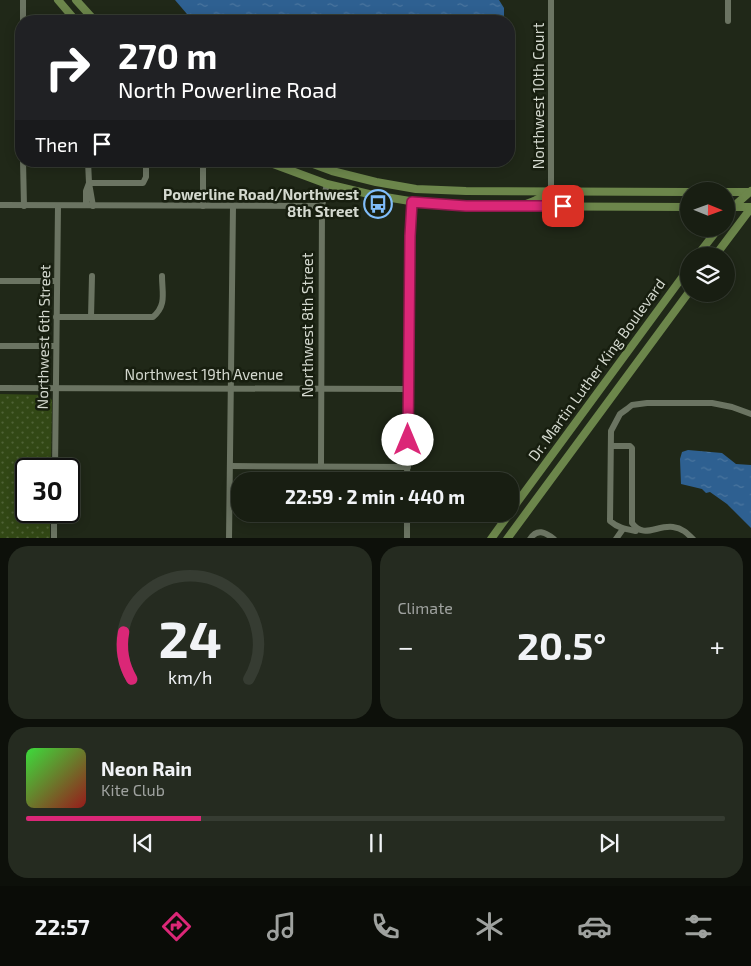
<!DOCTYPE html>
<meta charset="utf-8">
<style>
:root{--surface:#181e12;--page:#252b20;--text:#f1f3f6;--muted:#9fa29f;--line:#363c32;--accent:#db2777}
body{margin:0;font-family:"Exo 2",sans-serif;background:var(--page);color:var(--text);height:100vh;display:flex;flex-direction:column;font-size:19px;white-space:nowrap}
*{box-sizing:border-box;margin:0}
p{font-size:16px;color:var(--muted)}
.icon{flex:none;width:28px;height:28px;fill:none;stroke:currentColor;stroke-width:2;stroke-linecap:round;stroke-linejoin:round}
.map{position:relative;height:538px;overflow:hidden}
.side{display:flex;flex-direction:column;gap:8px;padding:8px;background:#0d100a;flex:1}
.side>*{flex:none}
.guide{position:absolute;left:15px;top:15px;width:500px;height:152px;border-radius:20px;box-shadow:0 2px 12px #0003,0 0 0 1px var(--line);background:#202124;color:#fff;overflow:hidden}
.needle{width:32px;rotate:91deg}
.buttons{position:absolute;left:680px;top:182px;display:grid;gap:10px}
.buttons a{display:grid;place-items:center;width:55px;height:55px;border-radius:50%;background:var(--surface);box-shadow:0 2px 12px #0003,0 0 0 1px var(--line);font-size:25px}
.speed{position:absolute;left:15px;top:458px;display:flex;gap:10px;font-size:25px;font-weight:700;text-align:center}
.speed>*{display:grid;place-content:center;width:65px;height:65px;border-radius:50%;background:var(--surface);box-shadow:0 2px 12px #0003,0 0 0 1px var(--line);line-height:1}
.speed .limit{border:2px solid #111;border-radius:8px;background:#fff;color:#111}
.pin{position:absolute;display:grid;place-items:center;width:42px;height:42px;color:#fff;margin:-21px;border-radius:10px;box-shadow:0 2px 8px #0006}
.me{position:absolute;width:55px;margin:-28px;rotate:0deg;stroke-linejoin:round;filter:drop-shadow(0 0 4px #0008)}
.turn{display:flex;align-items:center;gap:18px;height:105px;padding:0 20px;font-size:22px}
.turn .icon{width:65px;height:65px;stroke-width:2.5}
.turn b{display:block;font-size:35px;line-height:42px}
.then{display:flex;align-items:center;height:48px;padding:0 20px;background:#0003;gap:10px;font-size:19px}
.big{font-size:38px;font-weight:700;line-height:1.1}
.side .tile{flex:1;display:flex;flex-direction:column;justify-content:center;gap:8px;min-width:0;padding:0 18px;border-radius:20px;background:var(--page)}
.side .dial{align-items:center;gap:0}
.dial svg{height:130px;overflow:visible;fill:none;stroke:var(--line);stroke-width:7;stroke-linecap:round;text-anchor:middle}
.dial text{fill:var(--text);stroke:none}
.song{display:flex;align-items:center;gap:15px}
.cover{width:60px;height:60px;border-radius:8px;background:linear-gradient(135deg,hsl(120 70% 55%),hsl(0 70% 35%))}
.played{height:5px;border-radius:2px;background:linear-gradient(90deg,var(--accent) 25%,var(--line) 25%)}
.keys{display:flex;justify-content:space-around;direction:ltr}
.heat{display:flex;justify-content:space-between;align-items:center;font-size:28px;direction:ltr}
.side .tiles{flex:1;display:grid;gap:8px;grid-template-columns:1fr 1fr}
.tile:last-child{grid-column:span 2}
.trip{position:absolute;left:231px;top:472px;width:288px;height:50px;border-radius:20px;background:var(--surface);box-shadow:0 2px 12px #0003,0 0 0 1px var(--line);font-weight:700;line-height:50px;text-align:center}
.dock{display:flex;height:80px;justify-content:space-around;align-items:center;background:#0a0c07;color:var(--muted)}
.dock .icon{width:35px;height:35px}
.dock .on{color:var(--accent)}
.dock b{font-size:22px;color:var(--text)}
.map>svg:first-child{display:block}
</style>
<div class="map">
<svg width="751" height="539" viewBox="0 0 751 539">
<defs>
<pattern id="park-dots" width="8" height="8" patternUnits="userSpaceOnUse" patternTransform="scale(1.25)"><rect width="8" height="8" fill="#324815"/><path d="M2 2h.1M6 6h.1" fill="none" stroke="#4f6236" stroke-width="1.8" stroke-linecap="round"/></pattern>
<pattern id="water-ripples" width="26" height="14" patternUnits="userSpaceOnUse" patternTransform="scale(1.25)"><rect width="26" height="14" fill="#2e6091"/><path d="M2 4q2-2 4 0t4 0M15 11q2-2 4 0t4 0" fill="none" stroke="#4b769f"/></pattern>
</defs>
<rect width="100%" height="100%" fill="#202818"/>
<path fill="url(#park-dots)" d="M0,394L46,395L52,400L51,469H26V511H50V538H0Z"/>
<g fill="url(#water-ripples)">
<path d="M175,0H499L504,8V21H193Z"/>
<path d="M688,450L722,453L736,464L751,465V528L727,504L710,492L706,493L702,489L681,484L680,459L682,452Z"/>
</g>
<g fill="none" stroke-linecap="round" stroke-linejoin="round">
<g stroke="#6b7462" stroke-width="6">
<path d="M23,0V21"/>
<path d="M551,0V192"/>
<path d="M728,21V0"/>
<path d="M23,161L24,206"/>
<path d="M88,161L89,183L93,206"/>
<path d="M89,183H143L146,177V161"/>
<path d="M0,205L322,206"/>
<path d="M86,205V191L89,183"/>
<path d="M203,206V161"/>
<path d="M0,281H57"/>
<path d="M56,317H153C167,305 162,293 162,276"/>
<path d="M91,317L92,276"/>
<path d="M0,346H56"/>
<path d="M0,388L408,389"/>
<path d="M611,446H630L632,448V523C644,539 656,525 673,527C682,528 687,533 693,539"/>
<path d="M230,466L408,467"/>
<path d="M321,466L322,206L327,184"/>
<path d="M55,469L58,206"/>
<path d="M407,481L410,236L412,202"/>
<path d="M407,514V539"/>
<path d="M636,531C625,529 618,528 610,521L611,431L620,414L627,409L632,405L647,403H712L732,407L751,414"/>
<path d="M54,539V511"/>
<path d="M229,539L233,206"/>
<path d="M530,539C537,528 545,532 554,539"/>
<path d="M616,539L623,529"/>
</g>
<g stroke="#6c864b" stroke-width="8">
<path d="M58,0L76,21"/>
<path d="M76,0L95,21"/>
<path d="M265,161L327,184L373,195L416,202L466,206L689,207"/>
<path d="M305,161L332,171L376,182L416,189L466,191L689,192"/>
<path d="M726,192H751"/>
<path d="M526,204L534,201L551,192"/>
<path d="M726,207H751"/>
<path d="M726,217L733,207L751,191"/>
<path d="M697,256L718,229"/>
<path d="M715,256L751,208"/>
<path d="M510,512L689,268"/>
<path d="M491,539L509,514"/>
<path d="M507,539L689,292"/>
</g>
</g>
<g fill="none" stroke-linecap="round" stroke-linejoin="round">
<defs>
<path id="route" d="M408,440L410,236L412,202L466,206H563"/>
</defs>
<use href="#route" stroke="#8e194d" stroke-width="12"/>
<use href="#route" stroke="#db2777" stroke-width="9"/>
</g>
<defs>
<symbol id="bus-ring" viewBox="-11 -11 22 22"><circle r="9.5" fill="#171e0f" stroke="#80bdfa" stroke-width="1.5"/><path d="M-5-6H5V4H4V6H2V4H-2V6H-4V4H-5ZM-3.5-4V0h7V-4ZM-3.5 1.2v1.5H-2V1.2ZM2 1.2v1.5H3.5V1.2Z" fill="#80bdfa"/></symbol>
</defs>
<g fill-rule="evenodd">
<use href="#bus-ring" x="362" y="188" width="32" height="32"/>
</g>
<g text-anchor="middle" stroke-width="5" stroke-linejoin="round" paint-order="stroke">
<g font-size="15" fill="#d4d9cf" stroke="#171e0f">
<text transform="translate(539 96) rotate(-90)" y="5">Northwest 10th Court</text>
<text transform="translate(308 325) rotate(-90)" y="5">Northwest 8th Street</text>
<text transform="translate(44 337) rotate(-89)" y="5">Northwest 6th Street</text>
<text transform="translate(597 370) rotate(-54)" y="5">Dr. Martin Luther King Boulevard</text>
<text x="204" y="380">Northwest 19th Avenue</text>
</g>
<g font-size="15" font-weight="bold" fill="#d4d9cf" stroke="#171e0f" text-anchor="end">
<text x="359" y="200">Powerline Road/Northwest<tspan x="359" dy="17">8th Street</tspan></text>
</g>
</g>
</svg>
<div class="buttons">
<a><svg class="needle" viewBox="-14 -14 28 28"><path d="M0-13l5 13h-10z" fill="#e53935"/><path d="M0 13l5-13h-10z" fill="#9fa29f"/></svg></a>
<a><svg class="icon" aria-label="layers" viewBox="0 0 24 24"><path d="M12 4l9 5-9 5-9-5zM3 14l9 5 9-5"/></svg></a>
</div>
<div class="speed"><div class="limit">30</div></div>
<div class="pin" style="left:563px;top:206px;background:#d93025"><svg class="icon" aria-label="arrive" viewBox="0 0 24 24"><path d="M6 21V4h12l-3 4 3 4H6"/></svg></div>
<svg class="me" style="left:408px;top:440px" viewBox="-20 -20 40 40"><circle r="19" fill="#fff"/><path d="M0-13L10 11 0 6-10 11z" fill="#db2777"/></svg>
<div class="trip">22:59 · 2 min · 440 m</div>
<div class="guide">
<div class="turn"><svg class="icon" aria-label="right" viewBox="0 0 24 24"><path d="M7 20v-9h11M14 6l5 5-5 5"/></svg><div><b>270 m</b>North Powerline Road</div></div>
<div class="then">Then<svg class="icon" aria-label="arrive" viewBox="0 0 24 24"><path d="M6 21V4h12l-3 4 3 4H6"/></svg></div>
</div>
</div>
<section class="side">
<div class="tiles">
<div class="tile dial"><svg viewBox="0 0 100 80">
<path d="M14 69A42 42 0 1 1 86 69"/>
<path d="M14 69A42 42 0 0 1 9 40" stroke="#db2777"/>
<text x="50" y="56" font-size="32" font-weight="700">24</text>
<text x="50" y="72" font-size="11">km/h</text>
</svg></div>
<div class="tile"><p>Climate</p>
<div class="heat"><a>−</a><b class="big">20.5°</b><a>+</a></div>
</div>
<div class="tile">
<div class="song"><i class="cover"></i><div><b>Neon Rain</b><p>Kite Club</p></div></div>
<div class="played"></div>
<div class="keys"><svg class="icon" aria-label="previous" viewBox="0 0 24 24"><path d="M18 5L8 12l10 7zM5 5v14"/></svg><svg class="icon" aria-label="pause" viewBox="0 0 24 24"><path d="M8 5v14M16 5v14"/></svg><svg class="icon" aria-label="next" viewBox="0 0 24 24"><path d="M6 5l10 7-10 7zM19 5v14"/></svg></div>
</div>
</div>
</section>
<nav class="dock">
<b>22:57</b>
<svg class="icon on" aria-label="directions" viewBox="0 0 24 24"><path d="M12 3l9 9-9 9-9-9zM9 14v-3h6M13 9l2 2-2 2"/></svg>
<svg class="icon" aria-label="music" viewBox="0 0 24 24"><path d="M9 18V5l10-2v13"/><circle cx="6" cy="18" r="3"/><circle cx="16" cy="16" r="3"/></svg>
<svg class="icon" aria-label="phone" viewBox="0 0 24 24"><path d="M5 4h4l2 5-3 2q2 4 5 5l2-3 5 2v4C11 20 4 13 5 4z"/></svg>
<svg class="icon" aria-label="climate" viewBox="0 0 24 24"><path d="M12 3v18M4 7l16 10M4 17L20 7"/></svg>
<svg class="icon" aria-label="car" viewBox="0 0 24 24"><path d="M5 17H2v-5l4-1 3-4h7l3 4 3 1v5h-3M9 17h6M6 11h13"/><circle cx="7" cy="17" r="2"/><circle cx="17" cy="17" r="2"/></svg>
<svg class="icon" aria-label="filters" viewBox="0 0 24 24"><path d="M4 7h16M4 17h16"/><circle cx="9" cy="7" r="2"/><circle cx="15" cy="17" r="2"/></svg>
</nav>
